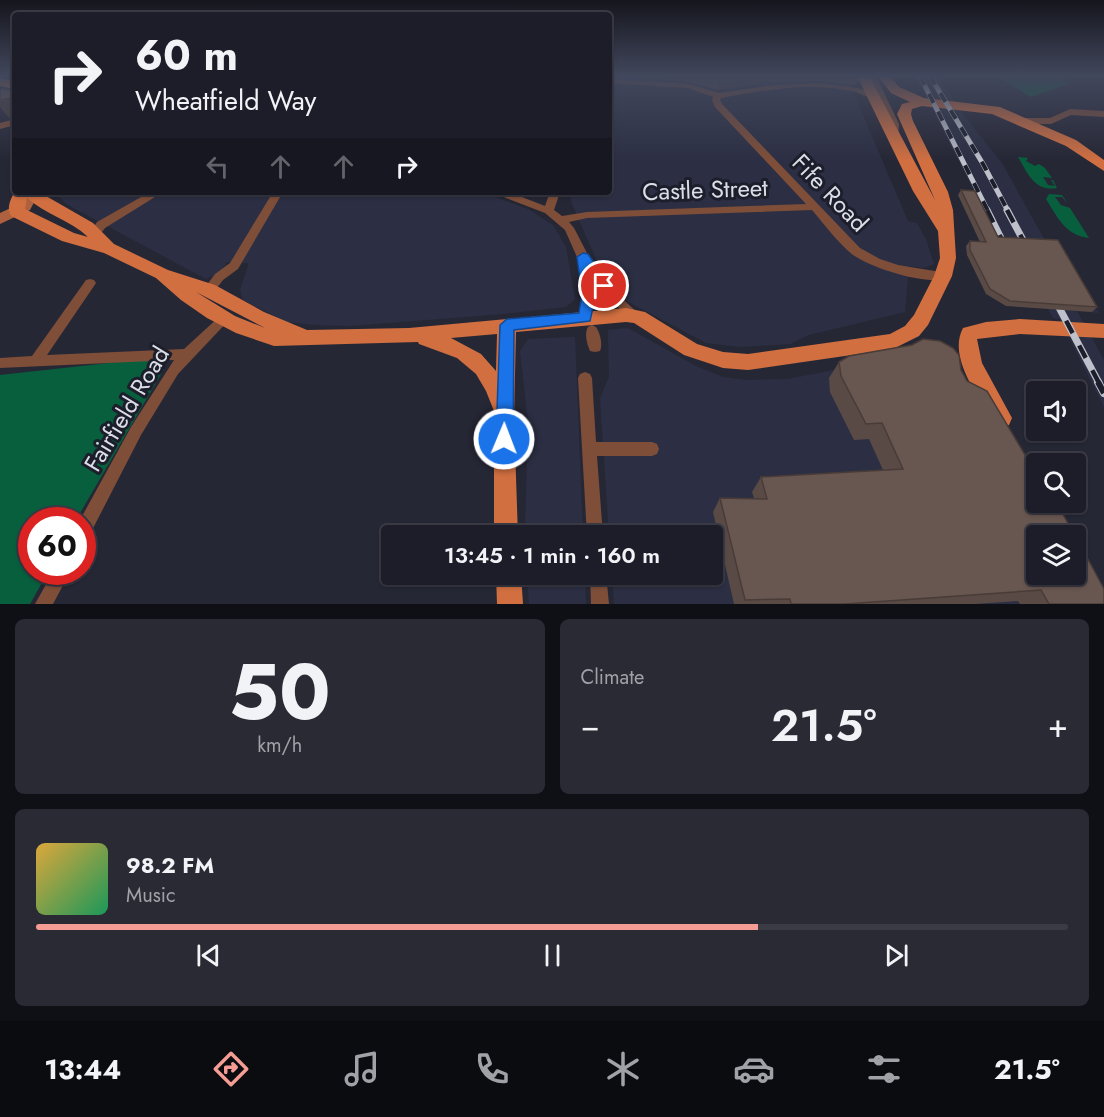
<!DOCTYPE html>
<meta charset="utf-8">
<style>
:root{--surface:#1c1d28;--page:#292a34;--text:#f1f3f6;--muted:#a0a2a8;--line:#3a3b45;--accent:#f59c94}
body{margin:0;font-family:Jost,sans-serif;background:var(--page);color:var(--text);height:100vh;display:flex;flex-direction:column;font-size:22px;white-space:nowrap}
*{box-sizing:border-box;margin:0}
p{font-size:20px;color:var(--muted)}
.icon{flex:none;width:33px;height:33px;fill:none;stroke:currentColor;stroke-width:2;stroke-linecap:round;stroke-linejoin:round}
.map{position:relative;height:604px;overflow:hidden}
.sheet{display:flex;flex-direction:column;gap:15px;padding:15px;background:#0f1016;flex:1}
.sheet>*{flex:none}
.top-card{position:absolute;left:12px;top:12px;width:600px;height:183px;border-radius:6px;box-shadow:0 2px 4px #0004,0 0 0 2px var(--line);background:#1c1d28;color:var(--text);overflow:hidden}
.controls{position:absolute;left:1026px;top:381px;display:grid;gap:12px}
.controls a{display:grid;place-items:center;width:60px;height:60px;border-radius:6px;background:var(--surface);box-shadow:0 2px 4px #0004,0 0 0 2px var(--line);font-size:30px}
.speed{position:absolute;left:18px;top:507px;display:flex;gap:12px;font-size:30px;font-weight:700;text-align:center}
.speed>*{display:grid;place-content:center;width:78px;height:78px;border-radius:50%;background:var(--surface);box-shadow:0 2px 4px #0004,0 0 0 2px var(--line);line-height:1}
.speed .limit{border:9px solid #d22;background:#fff;color:#111}
.pin{position:absolute;display:grid;place-items:center;width:51px;height:51px;color:#fff;margin:-26px;border:3px solid #fff;border-radius:50%;box-shadow:0 2px 6px #0007}
.me{position:absolute;width:66px;margin:-33px;rotate:1deg;stroke-linejoin:round;filter:drop-shadow(0 0 4px #0008)}
.turn{display:flex;align-items:center;gap:21px;height:126px;padding:0 24px;font-size:27px}
.turn .icon{width:78px;height:78px;stroke-width:2.5}
.turn b{display:block;font-size:42px;line-height:51px}
.lanes{display:flex;align-items:center;height:57px;padding:0 24px;background:#0003;justify-content:center;gap:30px;direction:ltr}
.lanes .off{opacity:.35}
.big{font-size:45px;font-weight:600;line-height:1.1}
.sheet .card{flex:1;display:flex;flex-direction:column;justify-content:center;gap:9px;min-width:0;padding:0 21px;border-radius:9px;background:var(--page)}
.sheet .dial{align-items:center;gap:0}
.dial b{font-size:78px;line-height:1}
.song{display:flex;align-items:center;gap:18px}
.cover{width:72px;height:72px;border-radius:9px;background:linear-gradient(135deg,hsl(40 70% 55%),hsl(150 70% 35%))}
.played{height:6px;border-radius:3px;background:linear-gradient(90deg,var(--accent) 70%,var(--line) 70%)}
.keys{display:flex;justify-content:space-around;direction:ltr}
.heat{display:flex;justify-content:space-between;align-items:center;font-size:33px;direction:ltr}
.sheet .tiles{flex:1;display:grid;gap:15px;grid-template-columns:1fr 1fr}
.card:last-child{grid-column:span 2}
.trip{position:absolute;left:381px;top:525px;width:342px;height:60px;border-radius:6px;background:var(--surface);box-shadow:0 2px 4px #0004,0 0 0 2px var(--line);font-weight:600;line-height:60px;text-align:center}
.tabs{display:flex;height:96px;justify-content:space-around;align-items:center;background:#0b0c10;color:var(--muted)}
.tabs .icon{width:42px;height:42px}
.tabs .current{color:var(--accent)}
.tabs b{font-size:27px;color:var(--text)}
.map>svg:first-child{display:block}
</style>
<div class="map">
<svg width="1104" height="604" viewBox="0 0 1104 604">
<rect width="100%" height="100%" fill="#262735"/>
<g fill="#2c2f43">
<path d="M609,76H852L856,86L851,87L908,221L917,223L926,239L934,264L923,268L909,266L905,312L809,335L790,344L740,347L706,343L621,298L604,277L572,204L570,192H609Z"/>
<path d="M915,76H937L966,118L1002,163L1047,244L1097,310L1099,313L1077,311L1104,360V407L1060,319L1053,318L1048,309L967,255L966,246L987,247L1001,243Z"/>
<path d="M56,192H481L528,209L553,225L566,247L575,299L566,307L503,314L350,326L315,325L286,322L243,300L240,290L249,263L227,262L220,273L206,279L66,204Z"/>
<path d="M628,328L696,366L723,377L746,380L788,379L889,359L1036,536V574L1084,604H614L612,575L712,574V536L609,535L600,398L609,377L608,330Z"/>
<path d="M575,337L583,535H525L528,422L520,351L528,339Z"/>
<path d="M527,575H585L586,604H529Z"/>
</g>
<g fill="#075f3e">
<path d="M996,76H1058L1071,83L1031,97Z"/>
<path d="M1018,157L1028,158L1026,161L1035,166L1039,164L1045,168L1052,178L1043,177L1048,185L1055,186L1051,180H1053L1057,188C1035,192 1028,174 1018,157Z"/>
<path d="M1049,194L1062,195L1068,204L1062,197H1055L1061,205L1070,208L1089,238C1065,235 1058,218 1046,199Z"/>
<path d="M145,359L158,364L164,369L76,520H32V572H48L30,604H0V375Z"/>
</g>
<g fill="none" stroke-linecap="round" stroke-linejoin="round">
<g fill="#7e4e39" fill-rule="evenodd">
<path d="M868,76H876L899,124L898,139H892L891,124Z"/>
<path d="M609,79L689,84L719,93L775,85L819,83L858,88L876,94V98L873,99C867,97 861,94 856,92C813,81 763,90 721,98L720,100L722,104L860,248L880,259L898,265L947,273L949,276L947,279C924,285 872,268 853,255C838,243 825,225 812,210L587,218L569,222L574,228L588,255L614,291L640,315L638,318H630L606,297L592,278L595,294L591,318L589,321H581L579,318L583,294L577,257L565,230L545,213L496,194L495,192H509L545,206L550,192H560L554,210L562,216L587,212L806,204L715,107L712,100L713,97L688,88L609,83Z"/>
<path d="M1070,109L1104,111V117L1071,115L1051,124H1025L1021,121L1025,118H1050Z"/>
<path d="M15,119V125L0,129V123Z"/>
<path d="M150,192H163L105,228L93,244H85L84,241L97,222Z"/>
<path d="M273,192H283L238,269L223,280L213,293H205L203,290L215,274L230,263Z"/>
<path d="M90,279L94,280L96,283L94,286L47,355L184,349L220,316H228L230,319L178,374L141,435L88,538L82,540V520H80L131,427L174,360L0,368V358L32,356L86,280Z"/>
<path d="M592,325L596,327C600,333 603,344 600,351L595,352L590,351C587,344 584,333 588,327Z"/>
<path d="M585,372L590,374L592,378L596,442H652L657,444L659,449L657,454L652,456H597L603,536H587L578,378L580,374Z"/>
<path d="M53,572H70L53,604H35Z"/>
<path d="M590,574H606L609,604H591Z"/>
</g>
<path fill="#ad613e" fill-rule="evenodd" d="M26,192H36L38,195L30,210L0,224V213L19,204Z"/>
<g fill="#d16f41" fill-rule="evenodd">
<path d="M857,76H869L935,200L897,114L902,104L910,102L891,93L878,76H890L899,87L924,98L1000,107L1076,140L1104,160V171L1066,146L992,114L922,106L912,109L911,114L913,121L948,192L953,210L956,258L952,276L928,325L919,336L893,349L748,370L723,368L684,355L634,323L626,322L516,332L514,418L518,536H494V411L486,391L476,374L457,358L419,344L418,342L274,346L236,333L207,318L181,300L156,278L104,253L62,241L11,216C6,207 11,199 15,191L39,192L93,223L114,244L168,270L215,285L264,312L307,330L409,328L626,308L645,312L697,344L723,352L748,354L890,334L905,326L914,315L934,276L940,258L938,231L913,191ZM27,198C45,214 70,220 88,237L74,233L25,209ZM196,292L265,328L235,316ZM497,334L496,371L481,354L451,338Z"/>
<path d="M0,78L15,81V89L0,86Z"/>
<path d="M1020,319L1104,324V338L1020,334L977,339L982,363L1012,418L1009,425L1002,427L995,425C980,398 947,358 963,328L986,322Z"/>
<path d="M496,574H521L523,604H497Z"/>
</g>
<defs>
<g id="rail-far2">
<path d="M920,76L988,211"/>
<path d="M930,76L983,164L1008,211"/>
</g>
<g id="rail-far1">
<path d="M987,210L1003,242"/>
<path d="M1007,210L1030,253"/>
<path d="M1053,296L1099,383"/>
</g>
<path id="rail" d="M1098,382L1104,393"/>
</defs>
<use href="#rail-far2" stroke="#bec0ca" stroke-width="5"/>
<use href="#rail-far1" stroke="#bec0ca" stroke-width="7"/>
<use href="#rail" stroke="#bec0ca" stroke-width="8"/>
<use href="#rail-far2" stroke="#1c1e2b" stroke-width="4" stroke-dasharray="10" stroke-linecap="butt"/>
<use href="#rail-far1" stroke="#1c1e2b" stroke-width="4.5" stroke-dasharray="14" stroke-linecap="butt"/>
<use href="#rail" stroke="#1c1e2b" stroke-width="6" stroke-dasharray="17" stroke-linecap="butt"/>
</g>
<g fill="#594a45">
<path d="M646,76H860L856,85L819,81L767,82L718,90L682,81L647,79Z"/>
<path d="M961,190L998,237L1097,307L1092,312L1006,306L986,294L967,255L966,246L970,241L980,242L958,195Z"/>
<path d="M839,362L961,370L967,381L1104,604H1020L1018,601L975,604H734L713,512L720,498H754L752,492L761,477L883,470L869,439L854,440L830,392L829,378Z"/>
</g>
<g fill="#493c38">
<path d="M721,76H769L767,82L718,90Z"/>
<path d="M15,97V117L9,118L0,107V100Z"/>
</g>
<g fill="#685650" stroke="#493c38" stroke-width="1.5">
<path d="M0,89L15,90V97L0,100Z"/>
<path d="M961,190L975,191L998,237L1058,240L1097,307L1010,301L990,289L970,250V241L986,242Z"/>
<path d="M923,339L940,341L953,348L959,355L961,370L967,381L987,391L1028,460H1033L1036,467V502H1056L1075,536H1036V574H1076V537L1104,589V604H1049L1041,590L845,604H791L790,599L745,600L720,498L767,499L761,477L903,469L882,423L866,424L841,376L839,362L849,356L912,345Z"/>
</g>
<linearGradient id="sky" x2="0" y2="1"><stop stop-color="#15151d"/><stop offset="0.47" stop-color="#41475c"/><stop offset="1" stop-color="#41475c" stop-opacity="0"/></linearGradient>
<rect width="1104" height="161" fill="url(#sky)"/>
<path fill="#1a73e8" stroke="#114b97" stroke-width="1.5" d="M583,253L588,254L610,286L604,291L599,290L594,282L596,294L590,321L514,330L513,439L510,444L504,446L499,444L496,439L500,325L507,319L579,313L582,294L577,257Z"/>
<g text-anchor="middle" stroke-width="6" stroke-linejoin="round" paint-order="stroke">
<g font-size="24" fill="#dcdee7" stroke="#1c1e2b">
<text transform="translate(705 190) rotate(-2)" y="8">Castle Street</text>
<text transform="translate(830 193) rotate(46)" y="8">Fife Road</text>
<text transform="translate(127 409) rotate(-59)" y="8">Fairfield Road</text>
</g>
</g>
</svg>
<div class="controls">
<a><svg class="icon" aria-label="sound" viewBox="0 0 24 24"><path d="M4 9h4l5-4v14l-5-4H4zM17 9q2 3 0 6"/></svg></a>
<a><svg class="icon" aria-label="search" viewBox="0 0 24 24"><circle cx="10" cy="10" r="6"/><path d="M15 15l6 6"/></svg></a>
<a><svg class="icon" aria-label="layers" viewBox="0 0 24 24"><path d="M12 4l9 5-9 5-9-5zM3 14l9 5 9-5"/></svg></a>
</div>
<div class="speed"><div class="limit">60</div></div>
<div class="pin" style="left:604px;top:286px;background:#d93025"><svg class="icon" aria-label="arrive" viewBox="0 0 24 24"><path d="M6 21V4h12l-3 4 3 4H6"/></svg></div>
<svg class="me" style="left:504px;top:439px" viewBox="-20 -20 40 40"><circle r="17" fill="#1a73e8" stroke="#fff" stroke-width="3"/><path d="M0-11L8 9 0 5-8 9z" fill="#fff"/></svg>
<div class="trip">13:45 · 1 min · 160 m</div>
<div class="top-card">
<div class="turn"><svg class="icon" aria-label="right" viewBox="0 0 24 24"><path d="M7 20v-9h11M14 6l5 5-5 5"/></svg><div><b>60 m</b>Wheatfield Way</div></div>
<div class="lanes"><svg class="icon off" aria-label="left" viewBox="0 0 24 24"><path d="M17 20v-9H6M10 6l-5 5 5 5"/></svg><svg class="icon off" aria-label="ahead" viewBox="0 0 24 24"><path d="M12 20V5M6 11l6-6 6 6"/></svg><svg class="icon off" aria-label="ahead" viewBox="0 0 24 24"><path d="M12 20V5M6 11l6-6 6 6"/></svg><svg class="icon" aria-label="right" viewBox="0 0 24 24"><path d="M7 20v-9h11M14 6l5 5-5 5"/></svg></div>
</div>
</div>
<section class="sheet">
<div class="tiles">
<div class="card dial"><b>50</b><p>km/h</p></div>
<div class="card"><p>Climate</p>
<div class="heat"><a>−</a><b class="big">21.5°</b><a>+</a></div>
</div>
<div class="card">
<div class="song"><i class="cover"></i><div><b>98.2 FM</b><p>Music</p></div></div>
<div class="played"></div>
<div class="keys"><svg class="icon" aria-label="previous" viewBox="0 0 24 24"><path d="M18 5L8 12l10 7zM5 5v14"/></svg><svg class="icon" aria-label="pause" viewBox="0 0 24 24"><path d="M8 5v14M16 5v14"/></svg><svg class="icon" aria-label="next" viewBox="0 0 24 24"><path d="M6 5l10 7-10 7zM19 5v14"/></svg></div>
</div>
</div>
</section>
<nav class="tabs">
<b>13:44</b>
<svg class="icon current" aria-label="directions" viewBox="0 0 24 24"><path d="M12 3l9 9-9 9-9-9zM9 14v-3h6M13 9l2 2-2 2"/></svg>
<svg class="icon" aria-label="music" viewBox="0 0 24 24"><path d="M9 18V5l10-2v13"/><circle cx="6" cy="18" r="3"/><circle cx="16" cy="16" r="3"/></svg>
<svg class="icon" aria-label="phone" viewBox="0 0 24 24"><path d="M5 4h4l2 5-3 2q2 4 5 5l2-3 5 2v4C11 20 4 13 5 4z"/></svg>
<svg class="icon" aria-label="climate" viewBox="0 0 24 24"><path d="M12 3v18M4 7l16 10M4 17L20 7"/></svg>
<svg class="icon" aria-label="car" viewBox="0 0 24 24"><path d="M5 17H2v-5l4-1 3-4h7l3 4 3 1v5h-3M9 17h6M6 11h13"/><circle cx="7" cy="17" r="2"/><circle cx="17" cy="17" r="2"/></svg>
<svg class="icon" aria-label="filters" viewBox="0 0 24 24"><path d="M4 7h16M4 17h16"/><circle cx="9" cy="7" r="2"/><circle cx="15" cy="17" r="2"/></svg>
<b>21.5°</b>
</nav>
